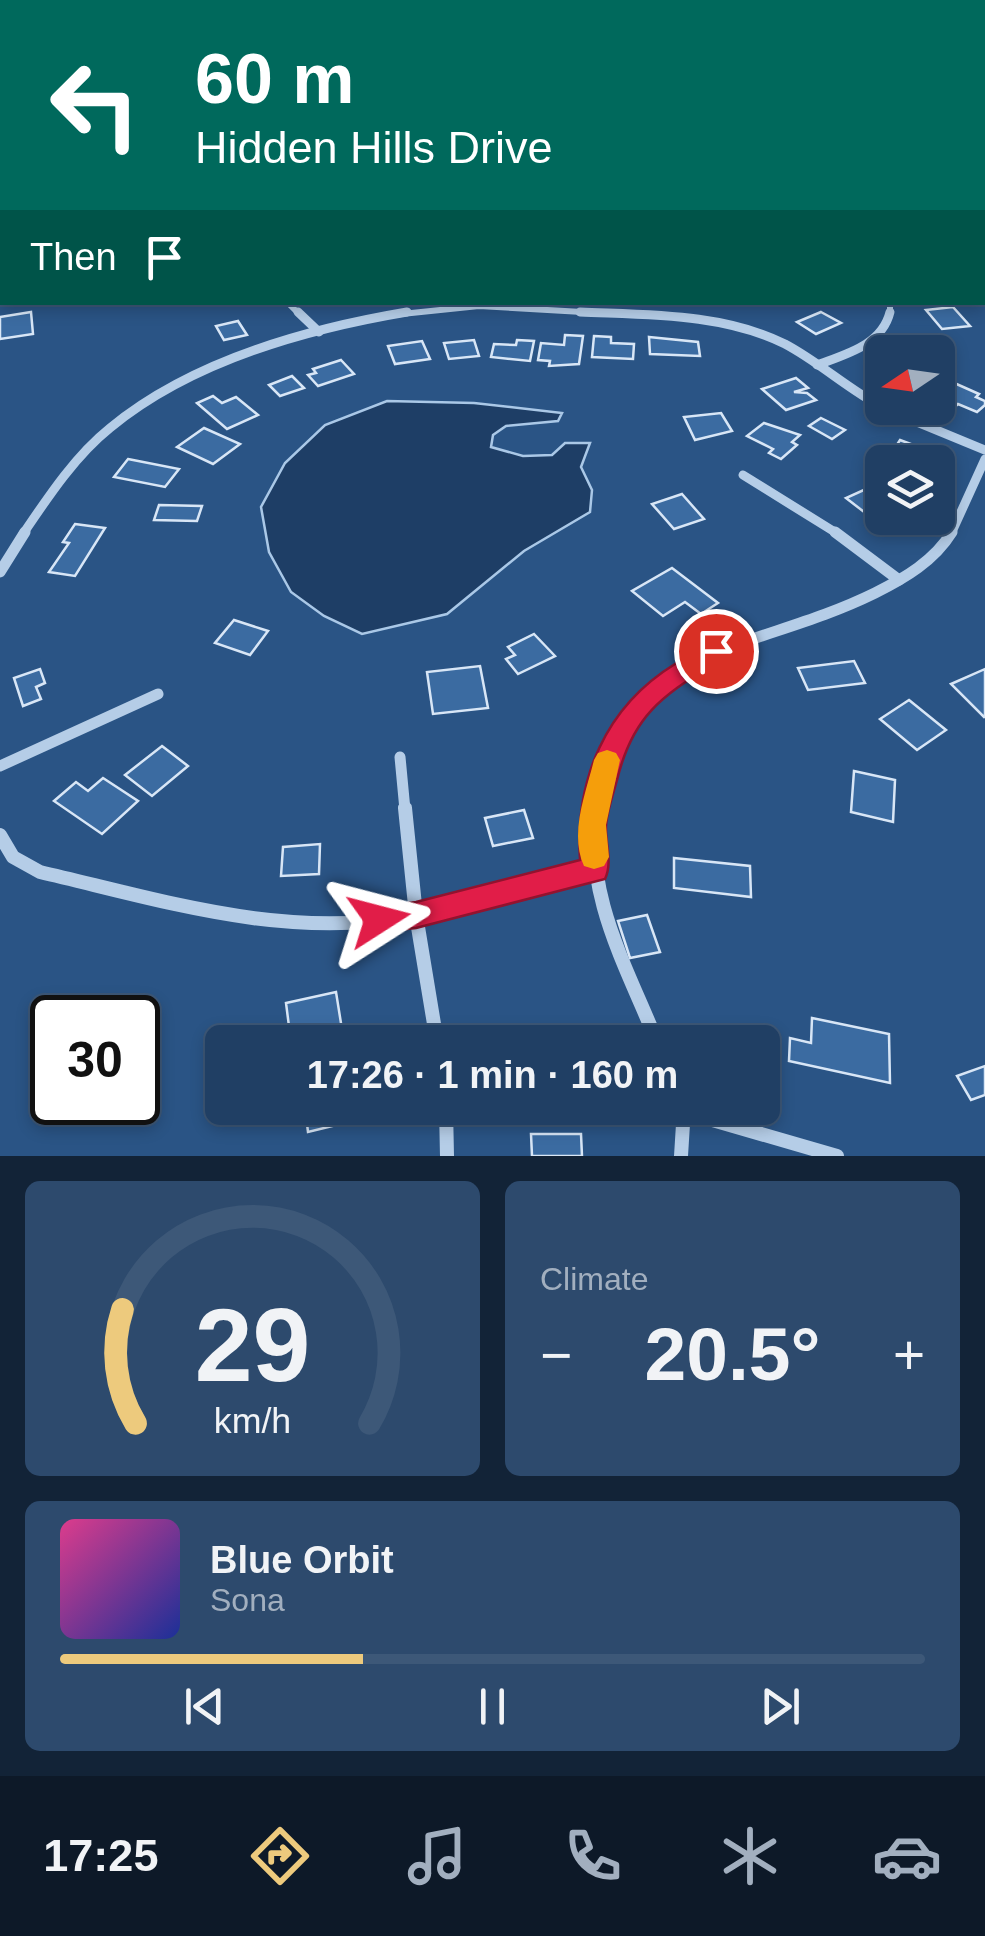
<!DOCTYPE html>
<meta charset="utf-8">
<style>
:root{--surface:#203f64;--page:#2d4a6d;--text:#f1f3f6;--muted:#a2afbf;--line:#3d5878;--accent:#edca7d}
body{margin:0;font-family:Helvetica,sans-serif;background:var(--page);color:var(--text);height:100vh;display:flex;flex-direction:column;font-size:38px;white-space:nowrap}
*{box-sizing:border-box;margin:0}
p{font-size:32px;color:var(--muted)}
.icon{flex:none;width:55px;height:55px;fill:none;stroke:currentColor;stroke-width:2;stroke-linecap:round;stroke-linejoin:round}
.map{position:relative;height:1156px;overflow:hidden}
.panel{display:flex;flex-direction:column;gap:25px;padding:25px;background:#122337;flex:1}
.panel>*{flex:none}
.hud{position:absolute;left:0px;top:0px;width:985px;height:305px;box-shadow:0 5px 15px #0003,0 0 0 2px var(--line);background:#00695c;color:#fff;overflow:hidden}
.needle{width:65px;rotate:257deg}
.controls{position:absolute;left:865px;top:335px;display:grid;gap:20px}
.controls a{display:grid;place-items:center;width:90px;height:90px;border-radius:15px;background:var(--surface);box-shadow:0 5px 15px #0003,0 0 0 2px var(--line);font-size:50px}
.speed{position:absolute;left:30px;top:995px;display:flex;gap:20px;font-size:50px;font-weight:700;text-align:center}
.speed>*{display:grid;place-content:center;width:130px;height:130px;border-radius:50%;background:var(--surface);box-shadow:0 5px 15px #0003,0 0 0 2px var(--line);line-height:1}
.speed .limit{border:5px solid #111;border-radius:15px;background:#fff;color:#111}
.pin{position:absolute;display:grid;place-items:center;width:85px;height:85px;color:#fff;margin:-42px;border:5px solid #fff;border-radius:50%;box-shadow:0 2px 10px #0007}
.me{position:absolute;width:110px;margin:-55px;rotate:81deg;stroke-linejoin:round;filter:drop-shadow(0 0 8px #0008)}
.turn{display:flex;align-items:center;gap:35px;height:210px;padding:0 30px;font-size:45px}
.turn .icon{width:130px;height:130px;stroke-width:2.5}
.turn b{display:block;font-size:70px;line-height:85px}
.then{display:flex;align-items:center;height:95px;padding:0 30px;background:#0003;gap:20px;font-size:38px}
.big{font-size:75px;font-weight:700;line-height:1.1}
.panel .tile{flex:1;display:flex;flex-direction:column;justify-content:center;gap:15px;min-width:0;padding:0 35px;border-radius:15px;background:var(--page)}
.panel .dial{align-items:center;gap:0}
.dial svg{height:260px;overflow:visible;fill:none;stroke:var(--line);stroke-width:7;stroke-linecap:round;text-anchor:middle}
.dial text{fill:var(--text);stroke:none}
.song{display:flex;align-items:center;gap:30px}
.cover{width:120px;height:120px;border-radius:15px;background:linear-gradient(135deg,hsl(330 70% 55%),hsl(230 70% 35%))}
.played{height:10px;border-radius:5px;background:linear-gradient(90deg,var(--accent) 35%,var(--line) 35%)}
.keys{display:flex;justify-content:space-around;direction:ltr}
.heat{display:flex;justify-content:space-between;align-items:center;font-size:55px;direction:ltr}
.panel .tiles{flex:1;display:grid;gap:25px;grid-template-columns:1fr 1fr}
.tile:last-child{grid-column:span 2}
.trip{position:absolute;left:205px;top:1025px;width:575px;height:100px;border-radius:15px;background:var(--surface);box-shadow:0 5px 15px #0003,0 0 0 2px var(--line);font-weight:700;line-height:100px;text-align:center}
.menu{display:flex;height:160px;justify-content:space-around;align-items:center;background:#0d1928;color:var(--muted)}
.menu .icon{width:70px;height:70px}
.menu .on{color:var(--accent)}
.menu b{font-size:45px;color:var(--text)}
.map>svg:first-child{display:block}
</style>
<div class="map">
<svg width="985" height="1156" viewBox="0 0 985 1156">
<rect width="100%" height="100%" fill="#2a5485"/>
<path fill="#35669c" d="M306,0H985V121L982,2Z"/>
<path fill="#1e3e66" stroke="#aac8e7" stroke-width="2.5" d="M387,401L474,403L562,413L558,421L506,426L493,435L491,447L523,456L552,455L565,443H590L581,467L592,490L590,512L524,551L447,614L362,634L324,616L291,592L269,552L261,507L285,463L325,425Z"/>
<g fill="#3b6ba1" stroke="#d8e6f6" stroke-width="2.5">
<path d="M953,307L970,326L942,329L926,310Z"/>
<path d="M31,312L33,334L0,339V317Z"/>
<path d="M821,312L841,323L816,334L797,322Z"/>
<path d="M238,321L247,335L224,340L216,326Z"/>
<path d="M565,335L583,336L579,364L549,366L550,361L538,360L541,343L564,345Z"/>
<path d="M594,336L611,337V343L634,344L633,359L592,357Z"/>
<path d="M649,337L698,342L700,356L650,354Z"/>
<path d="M474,340L479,356L449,359L444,343Z"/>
<path d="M517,340L534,341L530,361L491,357L494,344L516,345Z"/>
<path d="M422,341L430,359L395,364L388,346Z"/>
<path d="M341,360L354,374L318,386L308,375L316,373L313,369Z"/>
<path d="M292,376L304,388L280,396L269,385Z"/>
<path d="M796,378L808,388L794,392L807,393L816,400L786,410L762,389Z"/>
<path d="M952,382L979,394L976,397L985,401V405L977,412L958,404L949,412L938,406V395Z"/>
<path d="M213,396L222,403L236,397L258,415L227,429L197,403Z"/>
<path d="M721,413L732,431L695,440L684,417Z"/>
<path d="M821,418L845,430L832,439L809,426Z"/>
<path d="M764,423L800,435L792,442L797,445L781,459L769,453L773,449L747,436Z"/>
<path d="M204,428L240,444L213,464L177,447Z"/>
<path d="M900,440L916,446L913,451L940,461L938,465L889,457Z"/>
<path d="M128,459L179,469L165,487L114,477Z"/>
<path d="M877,484L882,488V507L868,515L846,498Z"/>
<path d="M682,494L704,519L674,529L652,504Z"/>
<path d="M159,505L202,506L197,521L154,520Z"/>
<path d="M75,524L105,528L75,576L49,572L69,543L63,542Z"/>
<path d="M672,568L718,603L701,614L685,602L663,616L632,591Z"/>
<path d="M234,620L268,631L250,655L215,643Z"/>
<path d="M534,634L555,656L518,674L506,659L515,655L508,647Z"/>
<path d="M854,661L865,683L808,690L798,668Z"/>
<path d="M480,666L488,708L433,714L427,672Z"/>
<path d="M40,669L45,683L36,687L41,699L23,706L14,678Z"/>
<path d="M985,669V716L984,717L951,684Z"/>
<path d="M909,700L946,730L917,750L880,719Z"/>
<path d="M162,746L188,766L152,796L125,775Z"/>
<path d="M854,771L895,780L893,822L851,812Z"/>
<path d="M103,778L138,801L102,834L54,801L76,782L88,791Z"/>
<path d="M524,810L533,838L493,846L485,818Z"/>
<path d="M320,844L319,874L281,876L283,847Z"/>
<path d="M674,858L750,866L751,897L674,888Z"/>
<path d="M647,915L660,952L630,958L618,921Z"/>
<path d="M336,992L344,1042H291L286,1003Z"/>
<path d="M812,1018L889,1034L890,1083L789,1061L790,1038L811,1043Z"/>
<path d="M985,1066V1095L971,1100L957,1076Z"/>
<path d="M305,1108H363L365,1118L308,1132Z"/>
<path d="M541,1108H595V1110L543,1120Z"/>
<path d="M531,1134H581L582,1156H532Z"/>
</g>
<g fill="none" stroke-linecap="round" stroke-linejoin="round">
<g stroke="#b5cde7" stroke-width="6">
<path d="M287,302L300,315"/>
<path d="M392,315L479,306L635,315"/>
<path d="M890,315V302"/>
</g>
<g stroke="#b5cde7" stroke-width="9">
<path d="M298,312L319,332"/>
<path d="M580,312C647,315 723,313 785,344C819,362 848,389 882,407"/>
<path d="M817,365C846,354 882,345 890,312"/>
<path d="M883,408L985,450"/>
<path d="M743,475L838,534"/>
<path d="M23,534C48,497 75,456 110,428C191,361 306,329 407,312"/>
<path d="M951,534L985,459"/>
</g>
<g stroke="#b5cde7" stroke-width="11">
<path d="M835,532L899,580"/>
<path d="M0,572L25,532"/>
<path d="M400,757L405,810"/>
<path d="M0,766L158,694"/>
<path d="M596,810C629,637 747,656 875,593C905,578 934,561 952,532"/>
</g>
<g stroke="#b5cde7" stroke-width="14">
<path d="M405,808L416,915L437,1042"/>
<path d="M597,808C583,893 626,965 657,1042"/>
<path d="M0,835L13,857L40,872C165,901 288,941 417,915C476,903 535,883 595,870"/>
<path d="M446,1108L447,1156"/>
<path d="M685,1112L837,1156"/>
<path d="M681,1156L684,1108"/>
</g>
<g fill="#b5cde7" fill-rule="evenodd">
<path d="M982,139H985L982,146Z"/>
<path d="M0,204L2,205V211L0,212Z"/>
<path d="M0,217L2,218V224L0,225Z"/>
</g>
</g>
<path fill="#e11d48" stroke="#92132f" stroke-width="2.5" d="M716,642L724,644L728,651L724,657C667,694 634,710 617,780C613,795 607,811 606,825C605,844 613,862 605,879L416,928L379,932L369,929L364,919L369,909L416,902L580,860C575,779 605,707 675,664C688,656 701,646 716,642Z"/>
<path fill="#f59e0b" d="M607,750L616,753L620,760L606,825L609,857L604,866L594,869L584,866C569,833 586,793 594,760L598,753Z"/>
</svg>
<div class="controls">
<a><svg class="needle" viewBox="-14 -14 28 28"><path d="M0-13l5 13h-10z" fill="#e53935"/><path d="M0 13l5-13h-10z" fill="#a2afbf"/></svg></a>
<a><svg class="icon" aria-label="layers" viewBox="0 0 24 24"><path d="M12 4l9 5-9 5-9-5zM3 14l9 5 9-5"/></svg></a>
</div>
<div class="speed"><div class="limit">30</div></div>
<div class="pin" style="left:716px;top:651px;background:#d93025"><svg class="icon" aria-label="arrive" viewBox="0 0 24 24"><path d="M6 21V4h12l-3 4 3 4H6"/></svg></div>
<svg class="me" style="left:379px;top:919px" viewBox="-20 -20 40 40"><path d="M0-17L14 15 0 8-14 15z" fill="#e11d48" stroke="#fff" stroke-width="4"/></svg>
<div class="trip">17:26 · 1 min · 160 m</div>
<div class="hud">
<div class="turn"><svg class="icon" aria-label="left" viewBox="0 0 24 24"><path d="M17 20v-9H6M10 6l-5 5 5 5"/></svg><div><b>60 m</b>Hidden Hills Drive</div></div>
<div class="then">Then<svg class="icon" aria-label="arrive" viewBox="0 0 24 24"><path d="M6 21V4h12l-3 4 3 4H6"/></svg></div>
</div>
</div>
<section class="panel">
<div class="tiles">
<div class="tile dial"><svg viewBox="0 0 100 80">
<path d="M14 69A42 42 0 1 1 86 69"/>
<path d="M14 69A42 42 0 0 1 10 34" stroke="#edca7d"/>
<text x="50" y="56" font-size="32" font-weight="700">29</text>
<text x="50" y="72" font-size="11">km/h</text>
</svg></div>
<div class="tile"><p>Climate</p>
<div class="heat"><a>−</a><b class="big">20.5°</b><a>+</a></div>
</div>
<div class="tile">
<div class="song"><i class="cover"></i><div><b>Blue Orbit</b><p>Sona</p></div></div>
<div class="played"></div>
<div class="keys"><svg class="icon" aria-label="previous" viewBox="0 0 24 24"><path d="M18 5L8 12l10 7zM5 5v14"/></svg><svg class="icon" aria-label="pause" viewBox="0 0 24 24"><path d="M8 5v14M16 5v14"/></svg><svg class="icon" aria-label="next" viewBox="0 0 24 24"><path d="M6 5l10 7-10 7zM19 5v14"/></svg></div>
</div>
</div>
</section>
<nav class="menu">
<b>17:25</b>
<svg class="icon on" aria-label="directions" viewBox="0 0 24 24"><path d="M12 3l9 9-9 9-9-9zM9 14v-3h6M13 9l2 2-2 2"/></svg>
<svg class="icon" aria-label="music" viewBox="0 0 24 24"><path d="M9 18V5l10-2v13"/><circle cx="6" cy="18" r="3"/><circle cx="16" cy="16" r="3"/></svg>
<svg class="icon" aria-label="phone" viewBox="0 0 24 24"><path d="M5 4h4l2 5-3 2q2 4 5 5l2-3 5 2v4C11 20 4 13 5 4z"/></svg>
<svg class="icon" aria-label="climate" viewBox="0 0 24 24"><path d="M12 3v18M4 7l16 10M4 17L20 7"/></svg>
<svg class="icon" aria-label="car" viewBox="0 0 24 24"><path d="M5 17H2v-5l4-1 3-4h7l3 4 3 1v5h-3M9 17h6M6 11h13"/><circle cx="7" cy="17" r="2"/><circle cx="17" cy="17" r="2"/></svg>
</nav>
